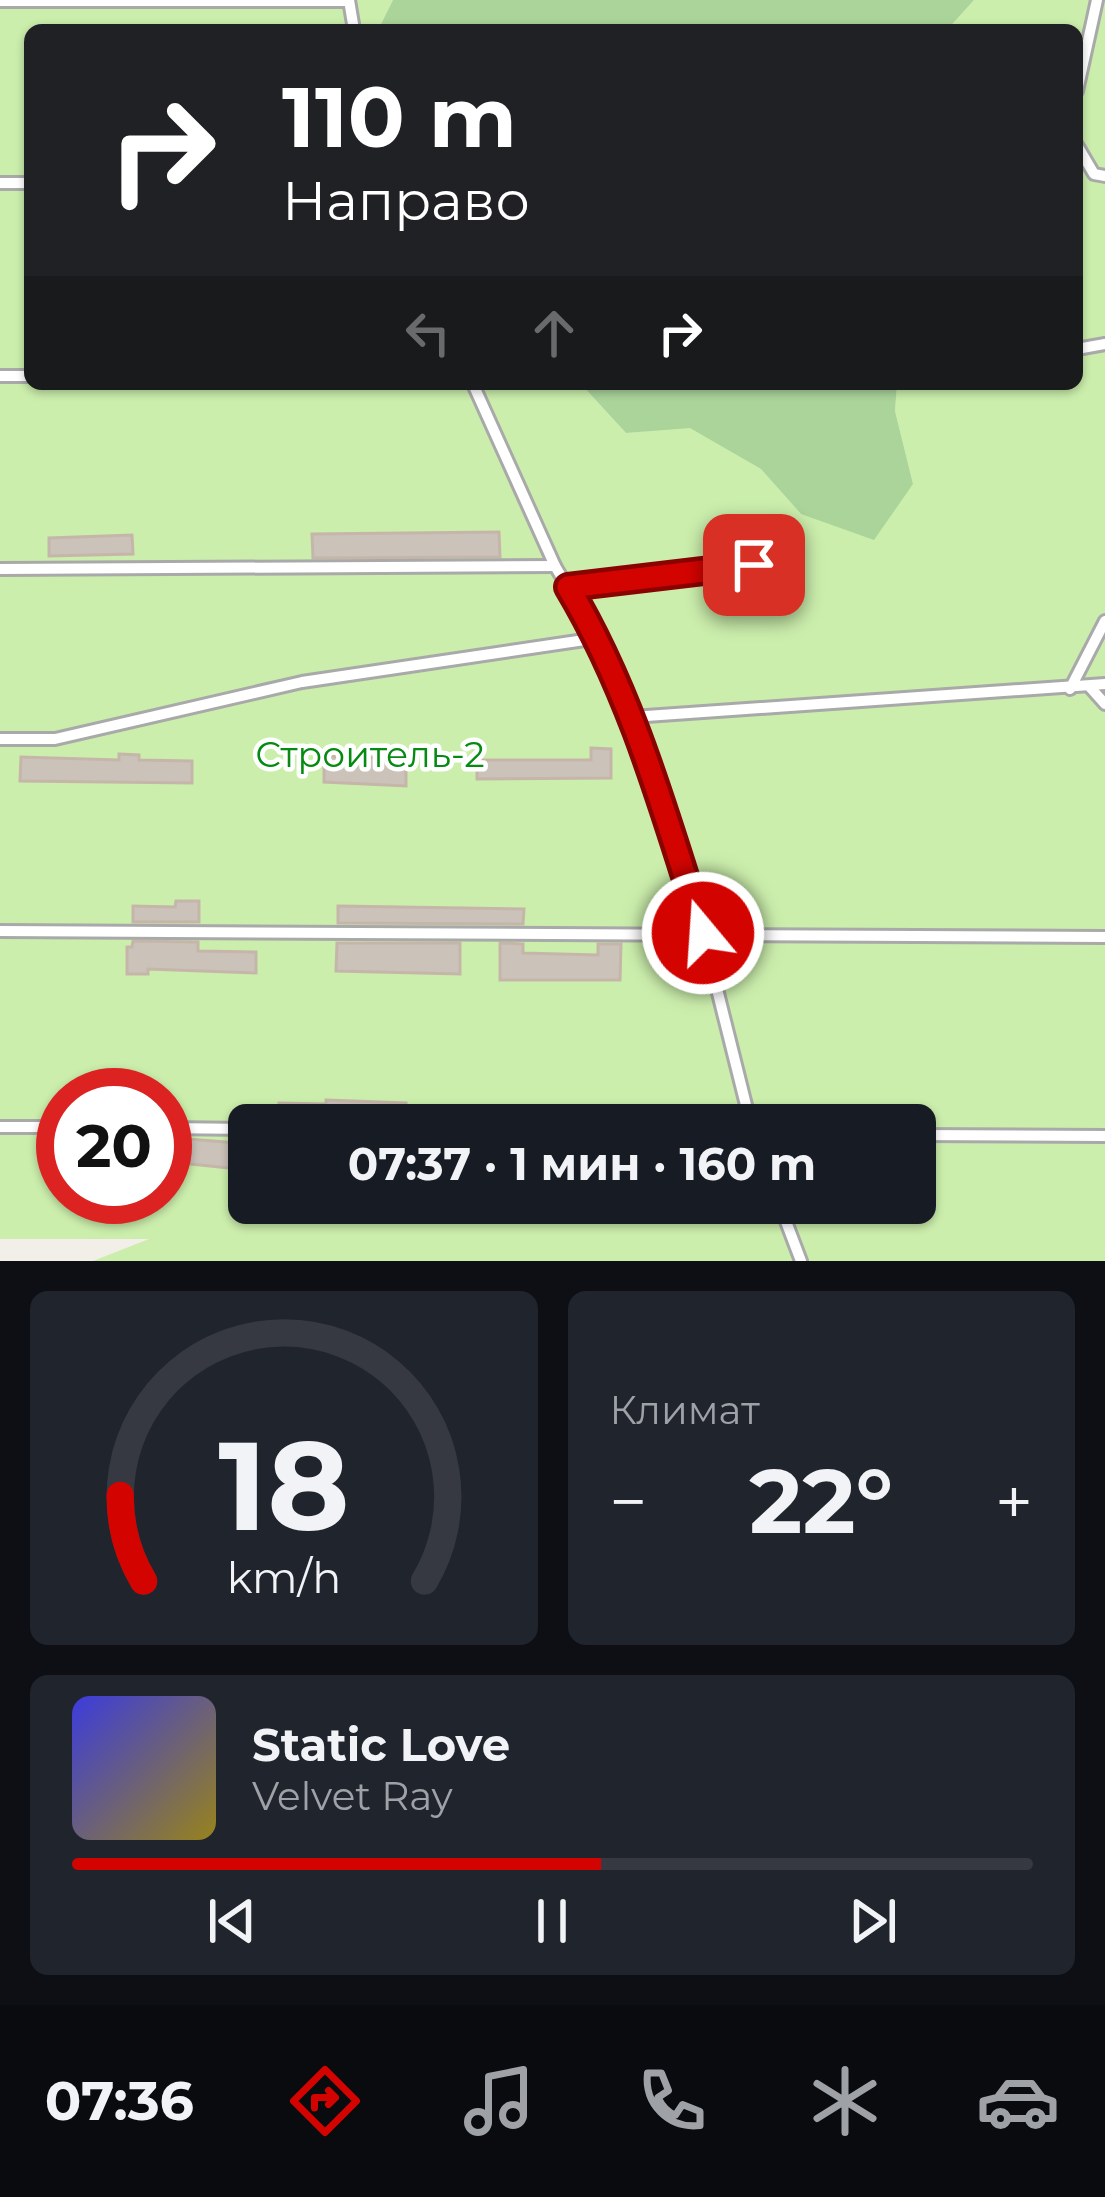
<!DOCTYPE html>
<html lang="ru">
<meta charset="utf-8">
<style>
:root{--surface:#171b24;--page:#20242c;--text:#f1f3f6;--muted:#9ea1a6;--line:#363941;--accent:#d30400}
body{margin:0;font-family:Montserrat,sans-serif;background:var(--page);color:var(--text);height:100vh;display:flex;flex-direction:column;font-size:45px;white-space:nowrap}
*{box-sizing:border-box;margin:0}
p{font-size:39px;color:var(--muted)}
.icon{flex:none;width:66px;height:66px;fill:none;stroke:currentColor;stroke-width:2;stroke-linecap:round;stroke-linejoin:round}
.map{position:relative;height:1261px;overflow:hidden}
.details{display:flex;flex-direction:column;gap:30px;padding:30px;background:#0d0f14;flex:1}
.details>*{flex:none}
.guide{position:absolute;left:24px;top:24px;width:1059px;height:366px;border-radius:18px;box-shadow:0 3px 9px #0004;background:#202124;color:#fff;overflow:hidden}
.speed{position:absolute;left:36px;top:1068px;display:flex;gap:24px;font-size:60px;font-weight:700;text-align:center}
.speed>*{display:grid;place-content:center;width:156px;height:156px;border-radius:50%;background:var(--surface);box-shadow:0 3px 9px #0004;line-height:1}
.speed .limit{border:18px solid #d22;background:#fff;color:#111}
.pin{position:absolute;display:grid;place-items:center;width:102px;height:102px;color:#fff;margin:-51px;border-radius:24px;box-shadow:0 6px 18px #0006}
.me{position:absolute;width:132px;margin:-66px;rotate:342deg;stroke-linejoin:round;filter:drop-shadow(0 0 9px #0008)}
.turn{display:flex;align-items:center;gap:42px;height:252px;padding:0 60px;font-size:54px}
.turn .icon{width:156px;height:156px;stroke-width:2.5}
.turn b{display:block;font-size:84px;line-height:102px}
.lanes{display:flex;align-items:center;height:114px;padding:0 60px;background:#0003;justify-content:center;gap:60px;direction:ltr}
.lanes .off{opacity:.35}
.big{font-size:90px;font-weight:700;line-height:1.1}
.details .tile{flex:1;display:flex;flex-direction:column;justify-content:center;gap:18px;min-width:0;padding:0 42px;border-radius:18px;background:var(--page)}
.details .dial{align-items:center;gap:0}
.dial svg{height:312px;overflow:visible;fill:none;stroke:var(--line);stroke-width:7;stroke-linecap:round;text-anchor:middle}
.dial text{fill:var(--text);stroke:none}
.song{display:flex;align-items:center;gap:36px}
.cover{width:144px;height:144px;border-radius:18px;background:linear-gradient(135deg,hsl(240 70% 55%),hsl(50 70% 35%))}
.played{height:12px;border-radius:6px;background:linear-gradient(90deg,var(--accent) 55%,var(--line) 55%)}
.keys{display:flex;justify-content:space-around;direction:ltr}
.heat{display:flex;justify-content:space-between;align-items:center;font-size:66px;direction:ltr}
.details .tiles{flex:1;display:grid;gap:30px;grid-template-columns:1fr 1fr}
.tile:last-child{grid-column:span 2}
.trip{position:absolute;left:228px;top:1104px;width:708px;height:120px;border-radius:18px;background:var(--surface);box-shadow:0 3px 9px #0004;font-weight:700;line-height:120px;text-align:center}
.dock{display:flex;height:192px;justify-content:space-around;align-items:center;background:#090b0e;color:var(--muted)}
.dock .icon{width:84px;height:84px}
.dock .selected{color:var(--accent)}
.dock b{font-size:54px;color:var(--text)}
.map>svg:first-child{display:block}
</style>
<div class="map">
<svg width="1105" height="1261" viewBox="0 0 1105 1261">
<rect width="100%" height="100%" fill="#f2efe8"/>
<path fill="#cbeeac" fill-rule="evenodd" d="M0,0H393L378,30H30V384H581L626,433L690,427L761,469L801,514L913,484L895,411L897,384H1077V30H947L974,0H1105V1261H93L149,1239H0ZM63,1095H165V1197H63ZM249,1125H915V1203H249Z"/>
<g fill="#aad49a">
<path d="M393,0H974L947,30H378Z"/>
<path d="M581,384H897L895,411L913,484L874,540L801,514L761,469L690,428L626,433Z"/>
</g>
<g fill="#cbc2ba" stroke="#c5b6a9" stroke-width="3">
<path d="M499,532L500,557L313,558L312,534Z"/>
<path d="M132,535L133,554L49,556V538Z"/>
<path d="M591,748L611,749V778L477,779V760H591Z"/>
<path d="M119,754L139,755V760L192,761V783L20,781L21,757L119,760Z"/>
<path d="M324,756L406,759V786L324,782Z"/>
<path d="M176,901H199V922H133V906L175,907Z"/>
<path d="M338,906L524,909L523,924L338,923Z"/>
<path d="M133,941L198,942V951L256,952V973L148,969V974H127V947H132Z"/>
<path d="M337,943H460V974L336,971Z"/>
<path d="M500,943L523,944V953L598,955V944H621L620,980H500Z"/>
<path d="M326,1100L406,1103L405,1125H279V1103L326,1104Z"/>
<path d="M176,1138L249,1144V1170L170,1162V1145H175Z"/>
</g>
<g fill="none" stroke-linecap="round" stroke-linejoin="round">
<defs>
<g id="service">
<path d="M349,0L354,30"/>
<path d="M0,1H349"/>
<path d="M1077,91L1097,0"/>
<path d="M1077,145L1094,174L1105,176"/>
<path d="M0,183H30"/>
<path d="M1077,349L1105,344"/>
<path d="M0,376H30"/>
<path d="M473,384L555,566L598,638L632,717L703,933L751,1125"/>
<path d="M0,569L555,566"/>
<path d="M568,587L754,565"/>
<path d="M1089,686L1105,704"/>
<path d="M1070,689L1105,621"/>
<path d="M632,717L1105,684"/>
<path d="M0,739H55L302,682L598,638"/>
<path d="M0,931L1105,937"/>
<path d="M0,1127H63"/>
<path d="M165,1128L249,1129"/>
<path d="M915,1135L1105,1136"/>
<path d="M779,1203L801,1261"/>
</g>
</defs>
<use href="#service" stroke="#a9a9a9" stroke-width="16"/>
<use href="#service" stroke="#fff" stroke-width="10"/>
</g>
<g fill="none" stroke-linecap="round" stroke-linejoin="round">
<defs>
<path id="route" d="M703,933C665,815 632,694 568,587L754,565"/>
</defs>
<use href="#route" stroke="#890300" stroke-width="30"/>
<use href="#route" stroke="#d30400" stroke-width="21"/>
</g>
<g text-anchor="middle" stroke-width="9" stroke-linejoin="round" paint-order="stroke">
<g font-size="36" fill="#058a12" stroke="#fff">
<text x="370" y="767">Строитель-2</text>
</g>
</g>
</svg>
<div class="speed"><div class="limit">20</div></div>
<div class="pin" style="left:754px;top:565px;background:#d93025"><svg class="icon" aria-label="arrive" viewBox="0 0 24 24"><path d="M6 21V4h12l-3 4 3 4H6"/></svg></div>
<svg class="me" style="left:703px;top:933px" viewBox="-20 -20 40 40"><circle r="17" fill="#d30400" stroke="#fff" stroke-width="3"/><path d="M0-11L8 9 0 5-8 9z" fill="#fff"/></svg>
<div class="trip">07:37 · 1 мин · 160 m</div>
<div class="guide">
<div class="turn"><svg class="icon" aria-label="right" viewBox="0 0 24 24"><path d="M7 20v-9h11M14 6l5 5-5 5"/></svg><div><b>110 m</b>Направо</div></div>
<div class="lanes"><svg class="icon off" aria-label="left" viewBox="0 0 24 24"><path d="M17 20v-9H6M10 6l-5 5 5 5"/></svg><svg class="icon off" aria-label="ahead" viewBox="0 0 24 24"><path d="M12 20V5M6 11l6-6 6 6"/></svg><svg class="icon" aria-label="right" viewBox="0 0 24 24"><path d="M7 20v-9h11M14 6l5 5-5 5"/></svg></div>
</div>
</div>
<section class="details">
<div class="tiles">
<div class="tile dial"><svg viewBox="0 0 100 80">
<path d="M14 69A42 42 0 1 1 86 69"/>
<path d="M14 69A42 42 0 0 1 8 47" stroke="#d30400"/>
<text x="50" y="56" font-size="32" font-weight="700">18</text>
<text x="50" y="72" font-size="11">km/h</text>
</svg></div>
<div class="tile"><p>Климат</p>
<div class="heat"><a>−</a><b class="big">22°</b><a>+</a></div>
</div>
<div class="tile">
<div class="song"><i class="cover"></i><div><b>Static Love</b><p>Velvet Ray</p></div></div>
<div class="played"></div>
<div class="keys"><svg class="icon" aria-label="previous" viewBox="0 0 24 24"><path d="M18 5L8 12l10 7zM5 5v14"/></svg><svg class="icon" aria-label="pause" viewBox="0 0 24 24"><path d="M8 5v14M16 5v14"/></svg><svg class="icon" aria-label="next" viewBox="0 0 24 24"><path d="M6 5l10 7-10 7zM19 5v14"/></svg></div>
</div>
</div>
</section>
<nav class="dock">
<b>07:36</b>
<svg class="icon selected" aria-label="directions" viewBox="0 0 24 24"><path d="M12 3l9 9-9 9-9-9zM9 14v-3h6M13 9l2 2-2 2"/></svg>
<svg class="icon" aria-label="music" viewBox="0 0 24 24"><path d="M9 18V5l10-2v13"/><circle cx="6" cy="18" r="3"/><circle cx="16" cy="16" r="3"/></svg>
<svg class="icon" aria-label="phone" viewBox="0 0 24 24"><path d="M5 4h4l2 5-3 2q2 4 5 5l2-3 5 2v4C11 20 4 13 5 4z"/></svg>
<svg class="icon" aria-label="climate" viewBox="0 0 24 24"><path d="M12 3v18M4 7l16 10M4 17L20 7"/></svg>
<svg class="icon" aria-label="car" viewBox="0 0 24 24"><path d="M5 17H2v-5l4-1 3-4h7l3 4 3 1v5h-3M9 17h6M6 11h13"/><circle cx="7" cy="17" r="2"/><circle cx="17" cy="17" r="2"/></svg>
</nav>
